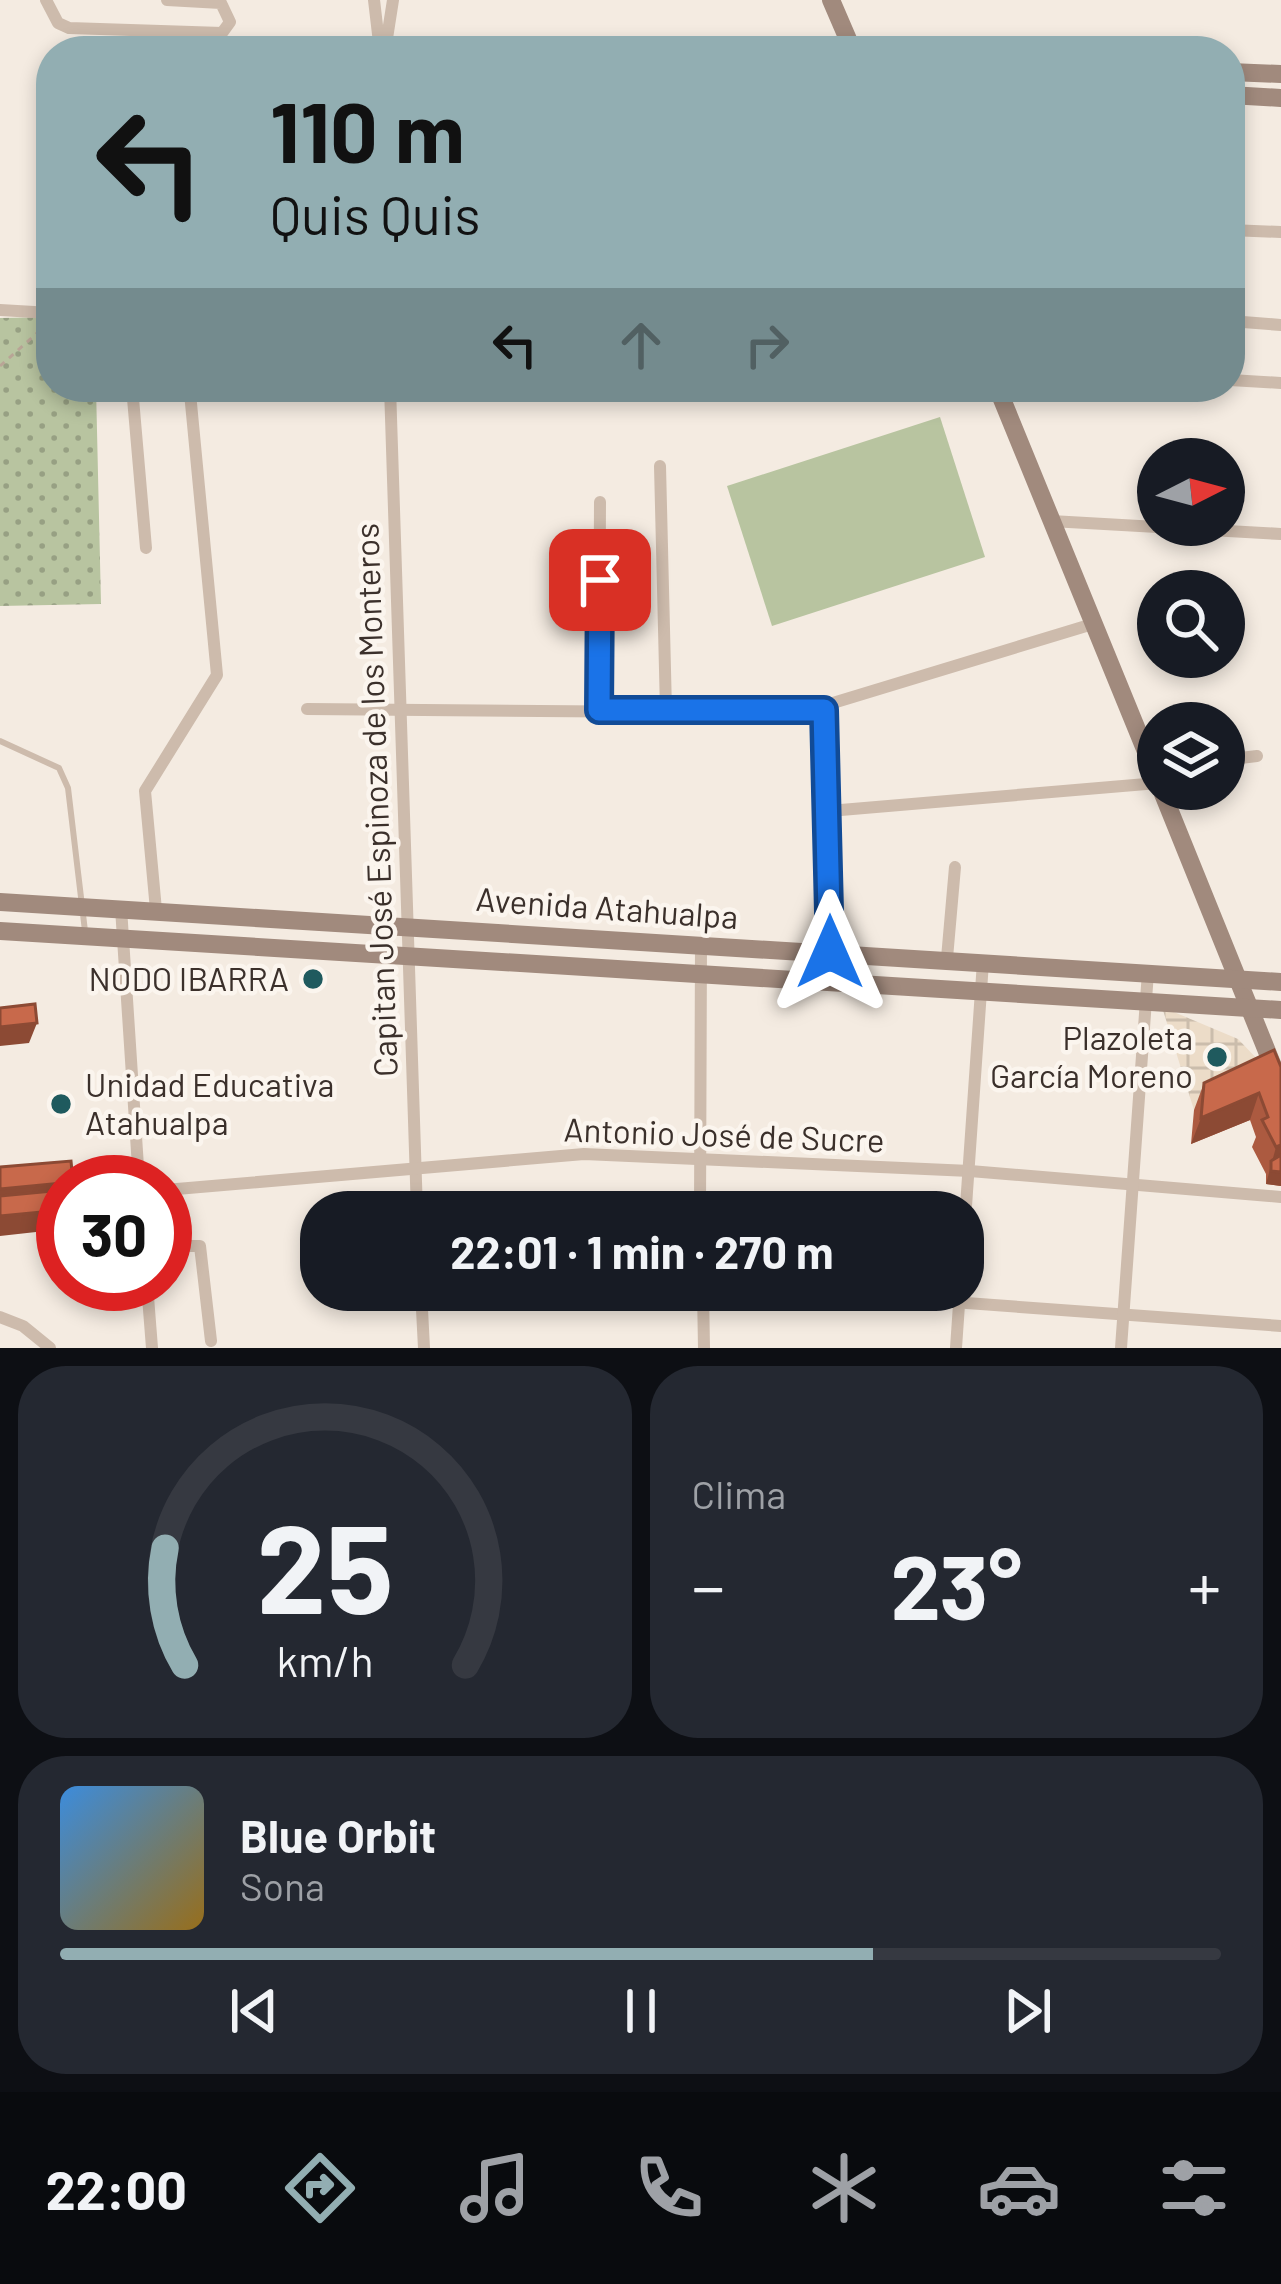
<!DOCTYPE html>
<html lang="es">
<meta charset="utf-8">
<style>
:root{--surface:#171b24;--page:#242831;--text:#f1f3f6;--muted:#9ea1a6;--line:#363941;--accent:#92aeb2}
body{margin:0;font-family:Barlow,sans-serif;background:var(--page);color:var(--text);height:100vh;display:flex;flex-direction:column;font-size:45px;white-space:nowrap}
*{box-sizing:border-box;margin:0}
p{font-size:39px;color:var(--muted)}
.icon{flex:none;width:66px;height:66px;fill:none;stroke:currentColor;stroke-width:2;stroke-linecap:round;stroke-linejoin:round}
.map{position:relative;height:1348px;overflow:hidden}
.sheet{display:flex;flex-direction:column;gap:18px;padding:18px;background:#0d0f14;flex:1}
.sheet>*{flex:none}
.top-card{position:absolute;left:36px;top:36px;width:1209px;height:366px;border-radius:48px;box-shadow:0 6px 18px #0003;background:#92aeb2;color:#111;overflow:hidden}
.needle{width:78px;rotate:84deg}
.fabs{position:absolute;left:1137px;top:438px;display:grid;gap:24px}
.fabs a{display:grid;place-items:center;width:108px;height:108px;border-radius:50%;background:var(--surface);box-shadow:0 6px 18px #0003;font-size:60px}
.speed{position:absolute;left:36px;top:1155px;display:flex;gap:24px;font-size:60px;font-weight:700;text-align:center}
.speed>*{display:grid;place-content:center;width:156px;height:156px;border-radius:50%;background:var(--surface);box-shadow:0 6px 18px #0003;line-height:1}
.speed .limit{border:18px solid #d22;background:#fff;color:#111}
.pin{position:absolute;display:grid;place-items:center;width:102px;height:102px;color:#fff;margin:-51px;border-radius:24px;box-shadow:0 6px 18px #0006}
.me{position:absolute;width:132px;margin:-66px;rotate:0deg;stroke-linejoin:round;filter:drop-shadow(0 0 9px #0008)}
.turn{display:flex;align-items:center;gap:42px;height:252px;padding:0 36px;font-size:54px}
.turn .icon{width:156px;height:156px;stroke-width:2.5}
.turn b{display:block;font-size:84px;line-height:102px}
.lanes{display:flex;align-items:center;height:114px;padding:0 36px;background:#0003;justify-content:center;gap:60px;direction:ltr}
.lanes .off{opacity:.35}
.big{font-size:90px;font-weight:700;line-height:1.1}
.sheet .widget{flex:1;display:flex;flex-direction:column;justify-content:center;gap:18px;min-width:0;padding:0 42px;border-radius:48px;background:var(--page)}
.sheet .dial{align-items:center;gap:0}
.dial svg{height:312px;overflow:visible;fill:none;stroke:var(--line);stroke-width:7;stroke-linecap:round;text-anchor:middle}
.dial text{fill:var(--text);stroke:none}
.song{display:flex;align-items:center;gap:36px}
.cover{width:144px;height:144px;border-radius:18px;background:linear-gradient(135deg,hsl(210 70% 55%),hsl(40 70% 35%))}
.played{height:12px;border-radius:6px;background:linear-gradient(90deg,var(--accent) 70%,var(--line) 70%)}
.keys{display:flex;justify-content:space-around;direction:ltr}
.heat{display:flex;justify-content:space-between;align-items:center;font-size:66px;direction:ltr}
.sheet .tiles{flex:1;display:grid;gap:18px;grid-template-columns:1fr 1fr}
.widget:last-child{grid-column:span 2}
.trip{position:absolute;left:300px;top:1191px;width:684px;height:120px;border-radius:48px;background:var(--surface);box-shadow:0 6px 18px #0003;font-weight:700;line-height:120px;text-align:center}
.tabs{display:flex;height:192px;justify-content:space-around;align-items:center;background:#090b0e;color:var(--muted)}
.tabs .icon{width:84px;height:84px}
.tabs .selected{color:var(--accent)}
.tabs b{font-size:54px;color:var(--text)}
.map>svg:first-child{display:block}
</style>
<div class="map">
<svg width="1281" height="1348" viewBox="0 0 1281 1348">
<defs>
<pattern id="grass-dots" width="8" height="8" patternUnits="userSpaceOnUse" patternTransform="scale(3)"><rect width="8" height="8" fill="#b8c4a0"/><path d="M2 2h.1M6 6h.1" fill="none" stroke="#97a083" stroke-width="1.8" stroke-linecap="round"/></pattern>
<pattern id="plaza-grid" width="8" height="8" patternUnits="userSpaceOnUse" patternTransform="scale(3)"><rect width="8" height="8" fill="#ecdcc8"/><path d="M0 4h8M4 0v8" fill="none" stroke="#cbbdac"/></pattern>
</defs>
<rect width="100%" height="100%" fill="#f4ebe1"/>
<path fill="url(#grass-dots)" d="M51,317V387H96L101,604L0,606V318Z"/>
<path fill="#b8c4a0" d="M940,417L985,557L772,626L727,486Z"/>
<path fill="url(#plaza-grid)" d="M1162,1007L1238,1039L1261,1063L1264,1077L1194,1110Z"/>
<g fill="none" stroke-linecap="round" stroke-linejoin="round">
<path stroke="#b9a596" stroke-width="3" stroke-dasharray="6 6" stroke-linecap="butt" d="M0,366L45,326"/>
<path stroke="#cdbbac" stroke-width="6" d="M0,741L59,768L68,788L85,931"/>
<g stroke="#cdbbac" stroke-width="12">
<path d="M46,0L58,23L69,28L222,33L230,22L221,3L167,0"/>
<path d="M374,0L380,51"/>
<path d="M385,51L393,0"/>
<path d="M1230,230L1281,232"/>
<path d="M0,310L51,313"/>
<path d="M1230,321L1281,325"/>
<path d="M1230,380L1281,383"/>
<path d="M132,387L146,548"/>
<path d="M390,387L417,1212"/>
<path d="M660,466L666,710"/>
<path d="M1051,521L1281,534"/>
<path d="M307,709L800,713L1096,623"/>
<path d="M824,709L831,981"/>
<path d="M599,710L600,502"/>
<path d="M1224,760L1257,756"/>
<path d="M829,811L1158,783"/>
<path d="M121,908L139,1182"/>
<path d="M156,910L145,791L217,675L190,393"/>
<path d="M947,958L955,867"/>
<path d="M165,1190L584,1154L970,1171L1281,1197"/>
<path d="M700,1212L701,944"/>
<path d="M165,1246H200L211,1341"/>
<path d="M963,1249L983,962"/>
<path d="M147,1284L152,1348"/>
<path d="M421,1290L424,1348"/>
<path d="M703,1290L704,1348"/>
<path d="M788,1290L1281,1326"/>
<path d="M0,1317L23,1326L50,1348"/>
<path d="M956,1348L960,1290"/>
<path d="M1121,1348L1148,972"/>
</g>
<g stroke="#a18a7d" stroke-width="18">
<path d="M831,0L853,51"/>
<path d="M1230,72L1281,74"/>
<path d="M1230,95L1281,98"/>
<path d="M997,387L1158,781"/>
<path d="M1161,789L1281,1086"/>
<path d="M0,902L1281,982"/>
<path d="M0,931L1281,1010"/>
</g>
</g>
<path fill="#ac5a40" d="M1281,1067V1186L1266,1184V1174L1252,1147L1256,1137L1250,1120L1191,1144L1194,1110L1204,1083Z"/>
<g fill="#8c4a34">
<path d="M37,1023L29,1043L0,1046V1027Z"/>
<path d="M1259,1093L1250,1120L1191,1144L1201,1118Z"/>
<path d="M1281,1145V1186L1266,1184L1276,1147Z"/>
<path d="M63,1183V1203L0,1209V1189Z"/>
<path d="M63,1210V1229L0,1236V1216Z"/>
</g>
<g fill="#c8694b" stroke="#8c4a34" stroke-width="3">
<path d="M35,1004L37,1023L0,1027V1008Z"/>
<path d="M1274,1050L1281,1067V1145L1276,1147L1262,1120L1268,1117L1259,1093L1201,1118L1204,1083Z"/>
<path d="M1281,1155V1172L1271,1171V1161Z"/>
<path d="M71,1161L73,1182L0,1189V1167Z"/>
<path d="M63,1190V1210L0,1216V1196Z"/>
</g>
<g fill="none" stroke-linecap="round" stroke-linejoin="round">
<defs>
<path id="route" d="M600,580L599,710H824L830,952"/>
</defs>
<use href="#route" stroke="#114b97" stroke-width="30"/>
<use href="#route" stroke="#1a73e8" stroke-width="21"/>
</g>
<g fill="#1f5a5e" stroke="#fbf5ee" stroke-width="4.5">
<circle cx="313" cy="979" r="12"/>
<circle cx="1217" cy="1057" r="12"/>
<circle cx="61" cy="1104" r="12"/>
</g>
<g text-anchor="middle" stroke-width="9" stroke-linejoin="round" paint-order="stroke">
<g font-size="33" fill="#3b302b" stroke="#fbf5ee">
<text transform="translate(376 800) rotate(-92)" y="12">Capitan José Espinoza de los Monteros</text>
<text transform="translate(607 908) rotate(4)" y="12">Avenida Atahualpa</text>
<text transform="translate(724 1135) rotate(2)" y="12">Antonio José de Sucre</text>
</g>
<g font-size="33" fill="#3b302b" stroke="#fbf5ee" text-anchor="end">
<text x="289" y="991">NODO IBARRA</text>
<text x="1193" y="1050">Plazoleta<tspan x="1193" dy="38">García Moreno</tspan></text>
<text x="85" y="1097" text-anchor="start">Unidad Educativa<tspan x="85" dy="38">Atahualpa</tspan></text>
</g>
</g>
</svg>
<div class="fabs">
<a><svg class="needle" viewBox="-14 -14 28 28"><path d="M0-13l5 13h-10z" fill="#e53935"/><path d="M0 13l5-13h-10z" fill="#9ea1a6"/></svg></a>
<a><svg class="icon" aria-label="search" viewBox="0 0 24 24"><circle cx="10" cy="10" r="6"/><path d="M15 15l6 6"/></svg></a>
<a><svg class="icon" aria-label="layers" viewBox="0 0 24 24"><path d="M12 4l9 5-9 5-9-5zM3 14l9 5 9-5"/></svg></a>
</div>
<div class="speed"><div class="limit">30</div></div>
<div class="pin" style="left:600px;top:580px;background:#d93025"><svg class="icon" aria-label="arrive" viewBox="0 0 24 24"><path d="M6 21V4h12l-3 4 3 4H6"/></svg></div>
<svg class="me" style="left:830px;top:952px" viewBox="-20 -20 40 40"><path d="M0-17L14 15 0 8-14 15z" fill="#1a73e8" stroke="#fff" stroke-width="4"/></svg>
<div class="trip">22:01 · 1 min · 270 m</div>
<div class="top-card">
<div class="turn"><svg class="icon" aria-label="left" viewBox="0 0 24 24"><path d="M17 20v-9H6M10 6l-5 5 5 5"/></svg><div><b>110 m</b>Quis Quis</div></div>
<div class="lanes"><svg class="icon" aria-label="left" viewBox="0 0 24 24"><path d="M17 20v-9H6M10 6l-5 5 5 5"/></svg><svg class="icon off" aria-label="ahead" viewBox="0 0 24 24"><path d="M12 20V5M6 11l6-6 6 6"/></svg><svg class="icon off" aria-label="right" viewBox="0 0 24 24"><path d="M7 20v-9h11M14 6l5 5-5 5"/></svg></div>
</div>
</div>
<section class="sheet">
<div class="tiles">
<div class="widget dial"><svg viewBox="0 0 100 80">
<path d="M14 69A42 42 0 1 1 86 69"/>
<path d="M14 69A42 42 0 0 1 9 39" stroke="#92aeb2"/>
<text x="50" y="56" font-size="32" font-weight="700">25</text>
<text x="50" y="72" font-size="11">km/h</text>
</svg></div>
<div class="widget"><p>Clima</p>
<div class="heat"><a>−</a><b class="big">23°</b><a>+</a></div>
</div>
<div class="widget">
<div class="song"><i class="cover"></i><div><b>Blue Orbit</b><p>Sona</p></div></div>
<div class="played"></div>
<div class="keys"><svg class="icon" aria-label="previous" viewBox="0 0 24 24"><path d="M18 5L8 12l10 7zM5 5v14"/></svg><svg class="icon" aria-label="pause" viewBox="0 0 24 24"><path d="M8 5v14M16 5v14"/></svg><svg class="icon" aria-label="next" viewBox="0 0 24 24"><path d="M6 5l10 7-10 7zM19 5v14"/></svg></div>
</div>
</div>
</section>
<nav class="tabs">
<b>22:00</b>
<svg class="icon selected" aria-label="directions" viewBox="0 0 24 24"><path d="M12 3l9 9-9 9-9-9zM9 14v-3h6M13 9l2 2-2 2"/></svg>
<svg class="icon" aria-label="music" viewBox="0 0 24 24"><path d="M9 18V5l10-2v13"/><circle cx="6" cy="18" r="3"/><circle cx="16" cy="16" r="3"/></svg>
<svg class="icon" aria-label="phone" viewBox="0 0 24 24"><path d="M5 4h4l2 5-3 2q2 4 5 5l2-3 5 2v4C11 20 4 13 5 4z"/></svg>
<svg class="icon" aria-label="climate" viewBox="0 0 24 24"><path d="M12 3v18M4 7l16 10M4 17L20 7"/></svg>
<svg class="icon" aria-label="car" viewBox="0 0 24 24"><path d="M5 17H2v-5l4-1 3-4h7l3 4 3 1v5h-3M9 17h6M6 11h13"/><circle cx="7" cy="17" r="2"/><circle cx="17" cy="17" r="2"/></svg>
<svg class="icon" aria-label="filters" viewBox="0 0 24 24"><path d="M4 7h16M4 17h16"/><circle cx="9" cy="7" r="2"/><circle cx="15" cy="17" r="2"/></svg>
</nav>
